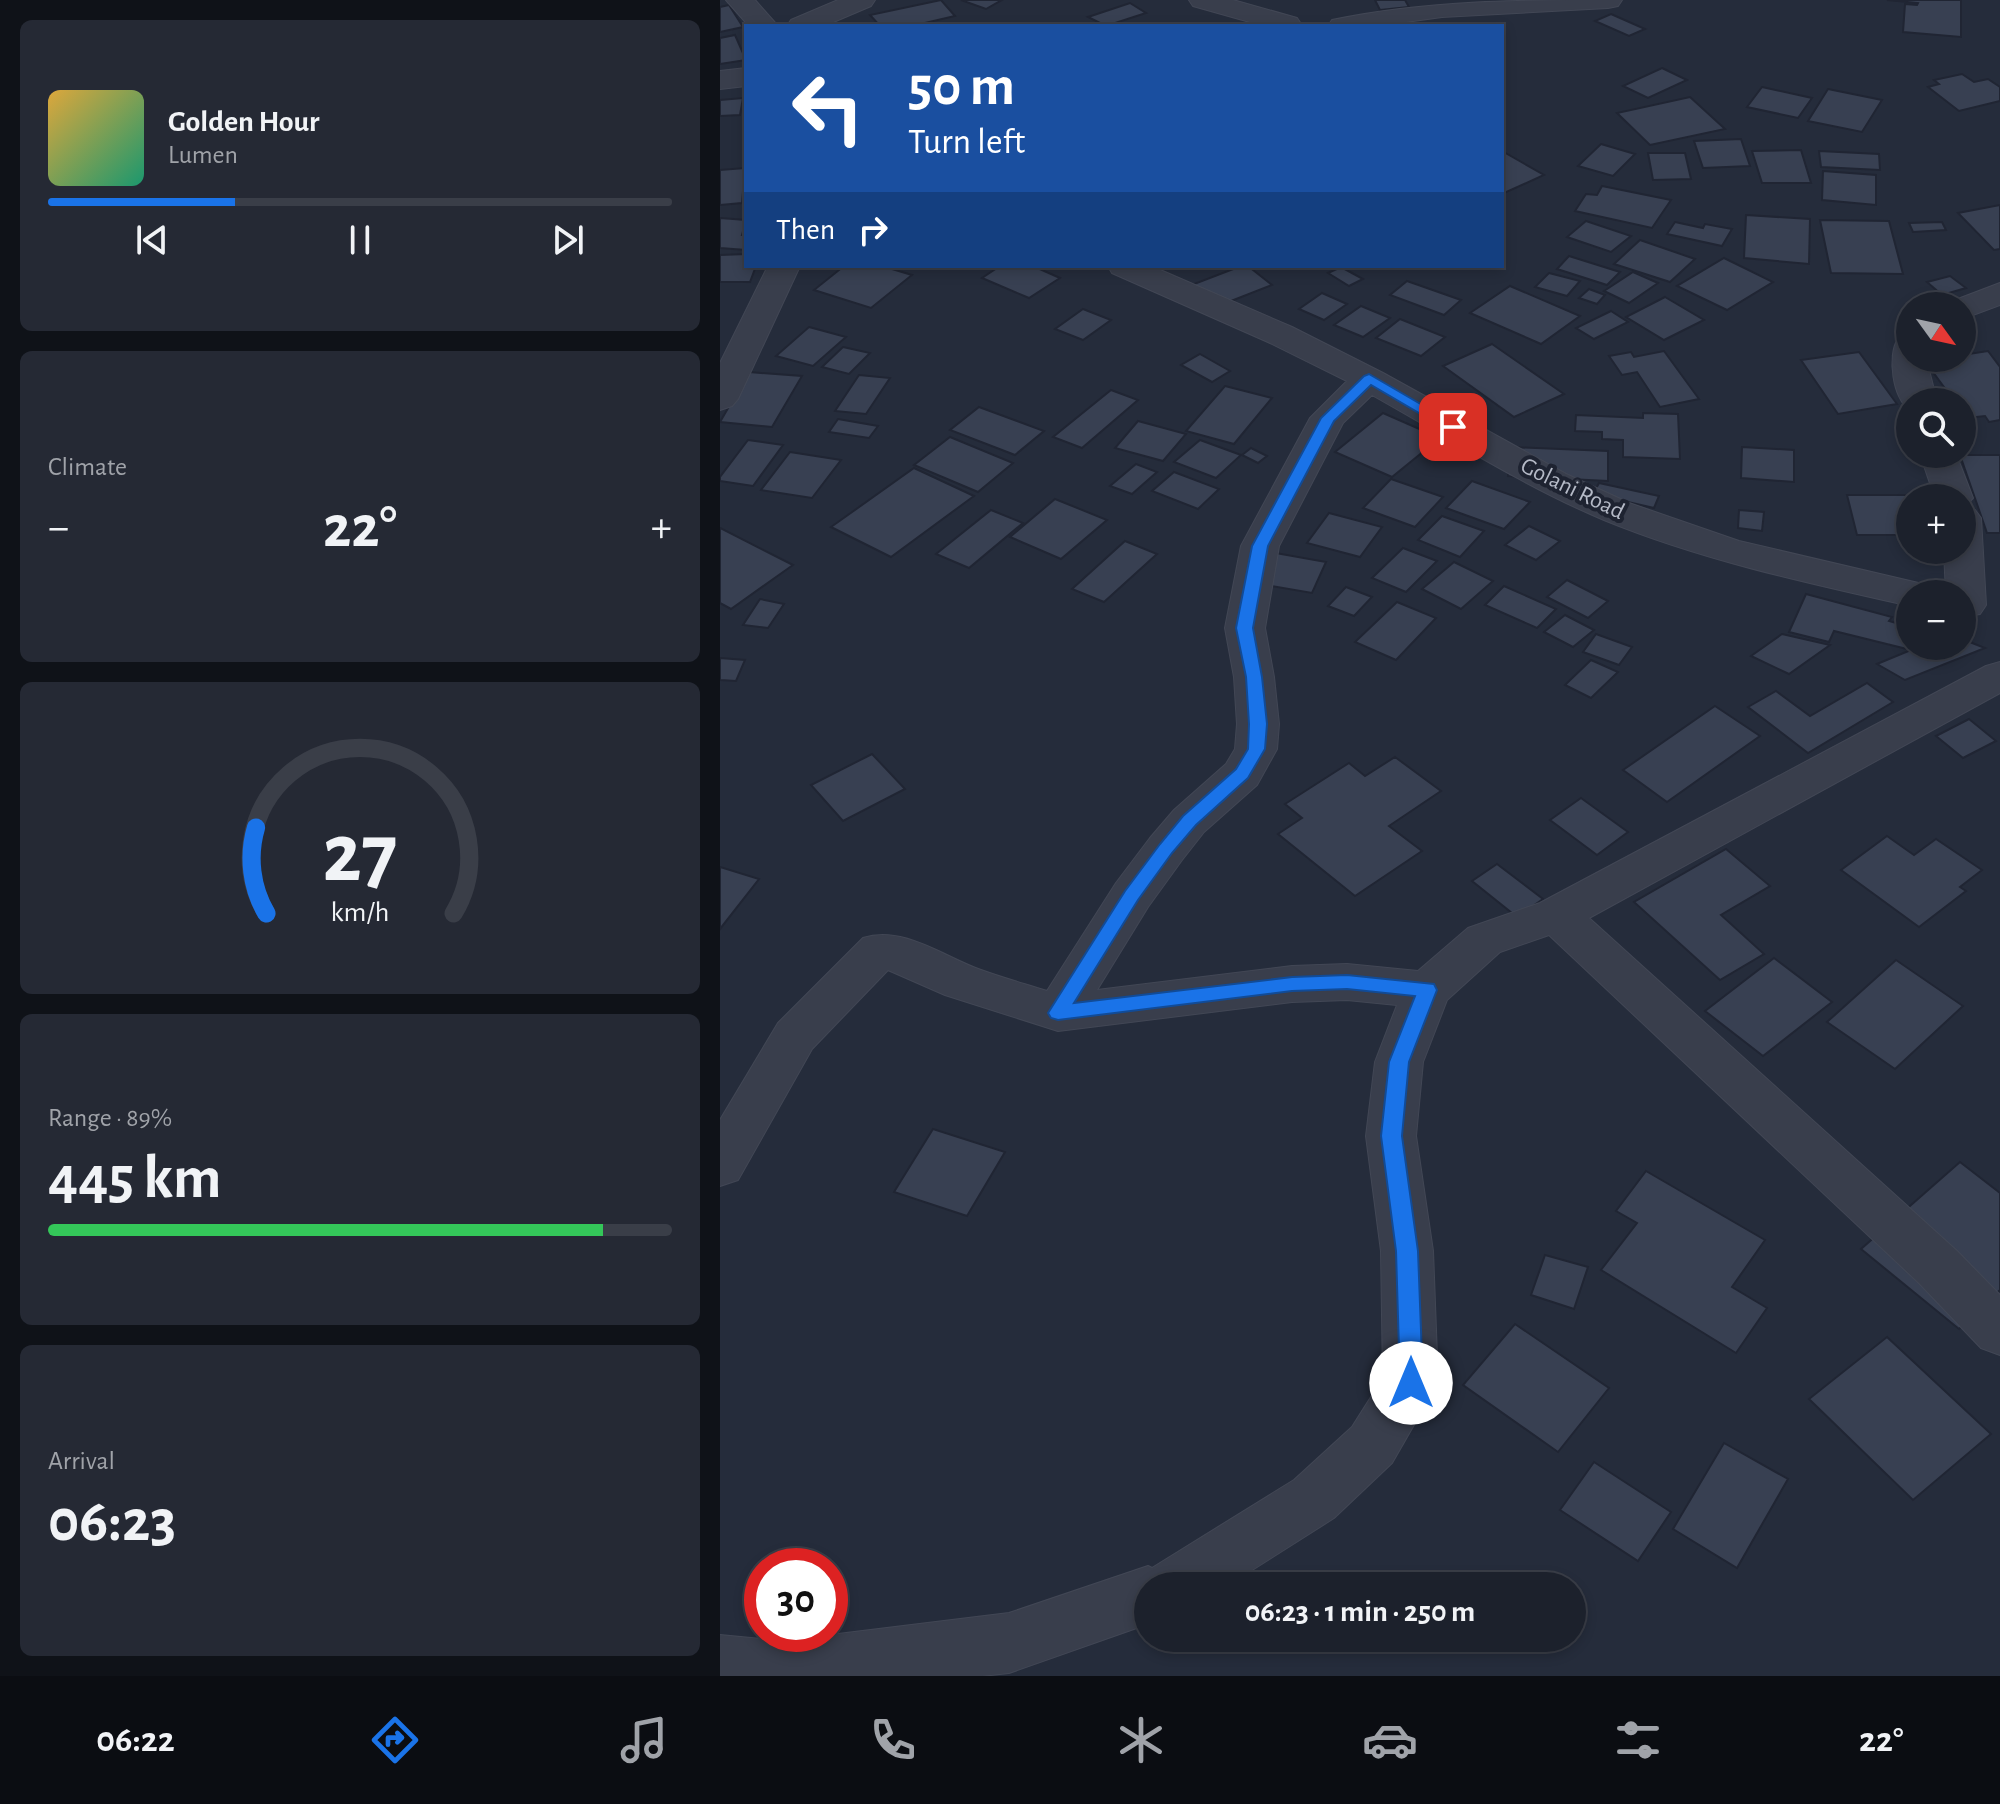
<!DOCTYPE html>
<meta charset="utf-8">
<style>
:root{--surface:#1c212c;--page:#252934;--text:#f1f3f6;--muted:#a0a3a9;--line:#3a3e48;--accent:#1a73e8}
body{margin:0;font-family:"Alegreya Sans",sans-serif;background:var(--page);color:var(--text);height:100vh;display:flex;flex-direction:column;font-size:30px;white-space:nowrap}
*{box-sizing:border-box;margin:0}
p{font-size:26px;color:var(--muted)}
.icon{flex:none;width:44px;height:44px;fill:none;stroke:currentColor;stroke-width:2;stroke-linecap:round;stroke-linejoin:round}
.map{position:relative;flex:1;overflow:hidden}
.drawer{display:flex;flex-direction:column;gap:20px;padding:20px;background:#0f1218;width:720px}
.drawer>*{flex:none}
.hud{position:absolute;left:24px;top:24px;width:760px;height:244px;border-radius:0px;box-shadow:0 4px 12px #0003,0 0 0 2px var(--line);background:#1a4fa0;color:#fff;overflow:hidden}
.needle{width:52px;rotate:123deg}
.buttons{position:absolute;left:1176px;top:292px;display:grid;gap:16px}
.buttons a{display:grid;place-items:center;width:80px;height:80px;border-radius:50%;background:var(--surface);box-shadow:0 4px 12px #0003,0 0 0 2px var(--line);font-size:40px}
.speed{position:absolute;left:24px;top:1548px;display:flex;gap:16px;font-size:40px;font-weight:700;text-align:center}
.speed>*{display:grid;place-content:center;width:104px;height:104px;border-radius:50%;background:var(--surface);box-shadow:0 4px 12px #0003,0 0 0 2px var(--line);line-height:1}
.speed .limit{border:12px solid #d22;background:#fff;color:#111}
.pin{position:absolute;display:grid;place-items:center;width:68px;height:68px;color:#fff;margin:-34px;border-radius:16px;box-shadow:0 4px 12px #0006}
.me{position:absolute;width:88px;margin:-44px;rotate:0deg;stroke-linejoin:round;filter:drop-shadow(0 0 6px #0008)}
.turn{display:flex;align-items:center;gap:28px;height:168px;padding:0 32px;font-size:36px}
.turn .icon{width:104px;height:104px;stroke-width:2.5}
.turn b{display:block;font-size:56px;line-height:68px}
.then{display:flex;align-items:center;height:76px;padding:0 32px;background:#0003;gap:16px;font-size:30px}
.big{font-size:60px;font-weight:700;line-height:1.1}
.drawer .tile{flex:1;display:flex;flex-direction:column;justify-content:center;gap:12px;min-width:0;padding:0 28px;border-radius:12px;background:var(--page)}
.drawer .dial{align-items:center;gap:0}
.dial svg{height:208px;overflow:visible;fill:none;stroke:var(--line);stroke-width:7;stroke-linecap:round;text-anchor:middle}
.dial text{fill:var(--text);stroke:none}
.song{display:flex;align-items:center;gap:24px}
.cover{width:96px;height:96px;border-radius:12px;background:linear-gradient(135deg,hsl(40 70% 55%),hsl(160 70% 35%))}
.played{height:8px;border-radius:4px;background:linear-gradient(90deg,var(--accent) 30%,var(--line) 30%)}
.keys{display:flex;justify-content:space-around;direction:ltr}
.heat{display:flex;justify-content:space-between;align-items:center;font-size:44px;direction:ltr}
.charge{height:12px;border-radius:6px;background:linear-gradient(90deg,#34c759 89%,var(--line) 0)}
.trip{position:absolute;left:414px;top:1572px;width:452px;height:80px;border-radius:40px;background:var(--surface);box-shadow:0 4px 12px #0003,0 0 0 2px var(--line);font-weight:700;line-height:80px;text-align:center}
.dock{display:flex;height:128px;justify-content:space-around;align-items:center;background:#0b0d12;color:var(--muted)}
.dock .icon{width:56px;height:56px}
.dock .active{color:var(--accent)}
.dock b{font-size:36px;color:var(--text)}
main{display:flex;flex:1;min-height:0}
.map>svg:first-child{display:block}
</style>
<main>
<section class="drawer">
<div class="tile">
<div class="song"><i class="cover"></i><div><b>Golden Hour</b><p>Lumen</p></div></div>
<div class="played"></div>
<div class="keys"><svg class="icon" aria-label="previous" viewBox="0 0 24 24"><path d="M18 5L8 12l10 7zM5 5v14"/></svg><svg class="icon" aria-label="pause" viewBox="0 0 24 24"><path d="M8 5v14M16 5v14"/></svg><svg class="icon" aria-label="next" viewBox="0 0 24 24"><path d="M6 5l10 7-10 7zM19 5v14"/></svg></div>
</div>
<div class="tile"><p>Climate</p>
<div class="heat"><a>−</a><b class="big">22°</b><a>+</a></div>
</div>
<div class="tile dial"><svg viewBox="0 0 100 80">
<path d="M14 69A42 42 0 1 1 86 69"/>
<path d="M14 69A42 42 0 0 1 10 36" stroke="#1a73e8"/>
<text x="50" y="56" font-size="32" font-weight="700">27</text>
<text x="50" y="72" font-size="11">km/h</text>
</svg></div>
<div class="tile"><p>Range · 89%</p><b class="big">445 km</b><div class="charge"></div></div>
<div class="tile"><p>Arrival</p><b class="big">06:23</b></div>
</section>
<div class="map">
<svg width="1280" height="1676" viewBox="0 0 1280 1676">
<rect width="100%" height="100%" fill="#252c3b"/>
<g fill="#384052" stroke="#202533" stroke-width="2">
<path d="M221,0L235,16L192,26H160L150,15Z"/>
<path d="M241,0H282L266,9Z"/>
<path d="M655,0H685L689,7L660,10Z"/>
<path d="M1167,0H1241V37L1183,32L1185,4L1197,5L1198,3Z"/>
<path d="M410,3L426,13L386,26L368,17Z"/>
<path d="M9,5L23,27L0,32V7Z"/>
<path d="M891,14L925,29L909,36L875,21Z"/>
<path d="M15,35L26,60L0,64V38Z"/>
<path d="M942,68L967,80L928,98L903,86Z"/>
<path d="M1242,74L1254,82L1268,79L1280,87V101L1239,111L1208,87L1219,84L1214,80Z"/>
<path d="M1042,87L1092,98L1078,118L1027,107Z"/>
<path d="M1108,89L1162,100L1142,132L1088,121Z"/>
<path d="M970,97L1005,129L930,145L897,113Z"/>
<path d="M23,98L20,115L0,116V100Z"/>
<path d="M1021,139L1030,166L983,168L974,141Z"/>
<path d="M881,144L915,154L893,176L858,166Z"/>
<path d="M1081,150L1091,183H1042L1032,151Z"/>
<path d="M782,151L824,175L782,194Z"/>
<path d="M1099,151L1159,154L1160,170L1101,167Z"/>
<path d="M928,153H965L971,179L933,180Z"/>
<path d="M25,168L22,203L0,205V170Z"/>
<path d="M1103,171L1156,175V205L1102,200Z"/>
<path d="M882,186L951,200L932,228L855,211L866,194L877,195Z"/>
<path d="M1280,205V249L1274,250L1238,213Z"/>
<path d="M1026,215L1090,219L1089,264L1024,258Z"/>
<path d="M0,218L26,220L22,235H26V250L0,248Z"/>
<path d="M1100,220L1169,221L1183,274L1111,273Z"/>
<path d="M866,221L911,236L891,252L847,237Z"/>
<path d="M955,222L983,228L985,224L1012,229L1002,246L947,234Z"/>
<path d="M1222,222L1226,230L1193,232L1189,223Z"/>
<path d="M920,240L975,259L950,282L894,264Z"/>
<path d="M26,254V266H36L30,282H0V255Z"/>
<path d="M849,256L900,272L887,285L837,269Z"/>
<path d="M1004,258L1053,282L1007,310L957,286Z"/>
<path d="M124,266H162L192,275L151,308L94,290Z"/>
<path d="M280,266H313L340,278L309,298L262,278Z"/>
<path d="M521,266H528L552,285L488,310L461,289Z"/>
<path d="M621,267L643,279L629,286L608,273Z"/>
<path d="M913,272L938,283L909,303L884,291Z"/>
<path d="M829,273L860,281L847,296L815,287Z"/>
<path d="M1230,276L1246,288L1222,295L1207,282Z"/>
<path d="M687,281L741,300L724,315L670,295Z"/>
<path d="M790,286L860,316L821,344L750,313Z"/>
<path d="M869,289L885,295L877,304L859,298Z"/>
<path d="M602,293L627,304L604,320L579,309Z"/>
<path d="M945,297L984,320L944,340L906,317Z"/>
<path d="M641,306L670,318L643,337L614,325Z"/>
<path d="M363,309L391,320L363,340L335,329Z"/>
<path d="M891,311L908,322L874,339L856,328Z"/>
<path d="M680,319L725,337L701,356L656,338Z"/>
<path d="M89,327L126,337L93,366L56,356Z"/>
<path d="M772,344L844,394L794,417L723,366Z"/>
<path d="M123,347L150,353L129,374L102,367Z"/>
<path d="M944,351L979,399L940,407L917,372L902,375L889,356L911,352L914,357Z"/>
<path d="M1268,351L1280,367V420L1269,422L1265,416L1247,418L1242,411V402H1235L1210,368L1230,365L1225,358H1242V355Z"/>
<path d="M1139,352L1177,404L1118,414L1081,360Z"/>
<path d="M480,354L510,371L492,382L461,365Z"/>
<path d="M29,372L82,376L52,427L0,422Z"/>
<path d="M139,375L170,378L146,414L115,411Z"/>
<path d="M505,386L552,398L514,444L466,431Z"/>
<path d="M391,390L418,400L362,448L333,437Z"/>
<path d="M259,407L324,431L295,455L230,430Z"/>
<path d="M663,413L720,438L672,477L615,452Z"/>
<path d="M923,413L958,414L960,459L903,457V440L882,439V432L855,431L856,415L923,418Z"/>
<path d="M118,419L158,426L149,438L109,432Z"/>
<path d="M418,421L466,434L443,461L395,448Z"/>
<path d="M230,437L293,463L258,492L194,465Z"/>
<path d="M28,440L63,445L33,486L0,481V477Z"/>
<path d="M480,440L521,455L496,478L454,462Z"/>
<path d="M790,447L888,451V481L788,476Z"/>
<path d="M1022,447L1074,450V482L1021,478Z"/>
<path d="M531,448L547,456L538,463L522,455Z"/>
<path d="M70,452L121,460L92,498L41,490Z"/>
<path d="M1240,455H1280V533H1267Z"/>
<path d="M416,464L437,472L412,494L390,486Z"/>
<path d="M194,468L254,496L171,557L111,527Z"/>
<path d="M454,472L499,489L478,509L432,491Z"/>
<path d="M671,479L723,497L695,527L643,508Z"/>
<path d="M752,481L810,502L784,529L726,508Z"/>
<path d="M879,483L939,496L934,508L873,494Z"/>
<path d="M1127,495H1201L1202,498H1190V535H1137Z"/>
<path d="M335,499L387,520L341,559L290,537Z"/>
<path d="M271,510L303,523L249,568L216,554Z"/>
<path d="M1019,510L1044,512L1042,531L1018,528Z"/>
<path d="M609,513L662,527L640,557L587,543Z"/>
<path d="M722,516L764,531L740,557L698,540Z"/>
<path d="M809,526L840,541L816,560L785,545Z"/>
<path d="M0,528L73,565L11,609L0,603Z"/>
<path d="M405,541L437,554L384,602L352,589Z"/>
<path d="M683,548L717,561L686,592L652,578Z"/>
<path d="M545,551L606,562L592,593L529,582Z"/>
<path d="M734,562L773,581L741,609L702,589Z"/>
<path d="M847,580L888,601L868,618L827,597Z"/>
<path d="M784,586L836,609L817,628L765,605Z"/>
<path d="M626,587L652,597L634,616L608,606Z"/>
<path d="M1086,594L1172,617L1169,621L1190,627V646H1242V639L1265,648L1185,680L1157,664L1191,650L1114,631L1109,642L1069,632Z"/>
<path d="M40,599L64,604L48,628L23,625Z"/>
<path d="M677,602L716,618L676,660L635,642Z"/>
<path d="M845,615L874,630L853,647L824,632Z"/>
<path d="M876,634L912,647L899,665L863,652Z"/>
<path d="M1062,634L1110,645L1069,674L1031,656Z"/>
<path d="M0,658L25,660L16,681L0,680Z"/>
<path d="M871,660L898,672L871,698L845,685Z"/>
<path d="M1147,683L1173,702L1088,753L1028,707L1056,691L1090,716Z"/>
<path d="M995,706L1040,736L947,802L903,770Z"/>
<path d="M1249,719L1276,741L1243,758L1216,736Z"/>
<path d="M152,754L185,789L123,821L91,785Z"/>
<path d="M675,757L721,791L669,826L702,851L635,896L558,834L582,818L565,804L629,763L645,776Z"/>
<path d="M861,798L908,832L877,855L830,820Z"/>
<path d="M1167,836L1194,855L1216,839L1262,870L1240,887L1246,891L1199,927L1121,870Z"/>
<path d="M1006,849L1050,886L1001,915L1044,954L1000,980L914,902Z"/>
<path d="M777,864L823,899L797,917L752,881Z"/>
<path d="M0,867L39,879L0,929Z"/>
<path d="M1054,958L1112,1002L1043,1056L985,1011Z"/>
<path d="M1176,960L1243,1006L1175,1069L1107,1022Z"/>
<path d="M213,1129L285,1152L247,1216L174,1192Z"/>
<path d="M1240,1162L1280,1193V1290L1239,1329L1141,1249Z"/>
<path d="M926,1171L1045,1240L1012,1287L1047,1308L1016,1353L881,1270L917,1223L896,1211Z"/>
<path d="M825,1255L868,1267L854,1309L811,1295Z"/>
<path d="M795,1324L889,1388L838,1452L743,1385Z"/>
<path d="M1167,1337L1271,1434L1193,1500L1089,1399Z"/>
<path d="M1004,1443L1068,1479L1017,1568L953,1529Z"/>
<path d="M874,1462L951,1512L918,1561L840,1510Z"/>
</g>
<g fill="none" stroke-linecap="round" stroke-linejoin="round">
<defs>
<g id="minor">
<path d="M6,0H35L58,26H29Z"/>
<path d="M118,0H155L151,6L104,26H67L71,20Z"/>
<path d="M469,0H513L577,18L581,24L544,26L473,6Z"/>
<path d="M902,0L898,6L888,8L722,17L657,26H608L612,20C708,0 803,0 902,0Z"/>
<path d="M26,68V86L0,89V71Z"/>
<path d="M48,266H80L18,399L12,406L0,410V363Z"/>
<path d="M388,266H431L572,327L663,373L846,474L909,503L1019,541L1207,585L1213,594H1190V606C1087,583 982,560 884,520C803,486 729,438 652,395L623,423L559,546L545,628L554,677L559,724L557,749L537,785L484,832L462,860L428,907L377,990L572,966L627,964L698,971L748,928L820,903L1266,666L1280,662V693L869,918L1237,1251L1280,1295V1355L1261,1348L1199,1283L829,935L780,952L727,1000L703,1062L696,1136L713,1251L718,1383L672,1463L614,1518L507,1586H428V1624L289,1673L262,1676H0V1635L61,1641L289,1613L428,1566L432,1568L574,1480L632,1427L663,1378L661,1251L646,1136L655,1062L677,1005L627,1000L572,1002L338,1031L225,995L168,970L92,1049L18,1180L0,1186V1120L58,1023L143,938C183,925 224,957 261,970C283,978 305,984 327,991L396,883L430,838L454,810L506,764L515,749L517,724L514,677L505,628L521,546L590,418L627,381L548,342L392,273Z"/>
<path d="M1280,283V305L1242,319V306H1227L1230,302Z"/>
<path d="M1190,336V358H1206L1217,402H1190V410C1173,400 1167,355 1178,339Z"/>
<path d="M1200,454H1236L1253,498L1244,507L1255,510L1261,518L1266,605L1260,614L1242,617V594H1226L1224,550H1242V498H1215Z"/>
</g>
</defs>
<use href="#minor" stroke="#424755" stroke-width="2"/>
<use href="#minor" fill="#393e4c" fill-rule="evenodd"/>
</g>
<path fill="#1a73e8" stroke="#114b97" stroke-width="2" d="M649,374L740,427L733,431L728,430L651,385L614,421L548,546L533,628L542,677L547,724L545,749L528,778L476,825L452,853L418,900L354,1003L572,977L627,975L714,984L717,990L689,1062L682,1136L698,1251L703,1383L699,1391L691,1394L683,1391L680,1383L676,1251L661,1136L669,1062L695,996L627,989L572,991L338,1020L331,1018L328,1013L405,891L440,844L463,816L516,769L528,749L529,724L526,677L516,628L532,546L601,418L644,376Z"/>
<g text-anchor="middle" stroke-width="8" stroke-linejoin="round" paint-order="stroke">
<g font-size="24" fill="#b5bac7" stroke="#1e2331">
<text transform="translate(853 488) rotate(26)" y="8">Golani Road</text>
</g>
</g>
</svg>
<div class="buttons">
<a><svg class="needle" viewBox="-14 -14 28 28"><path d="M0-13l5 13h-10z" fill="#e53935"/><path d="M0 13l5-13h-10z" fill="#a0a3a9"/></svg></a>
<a><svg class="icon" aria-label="search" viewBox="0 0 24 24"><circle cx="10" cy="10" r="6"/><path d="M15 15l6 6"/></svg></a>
<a>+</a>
<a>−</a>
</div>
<div class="speed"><div class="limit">30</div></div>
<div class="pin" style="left:733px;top:427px;background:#d93025"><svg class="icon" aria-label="arrive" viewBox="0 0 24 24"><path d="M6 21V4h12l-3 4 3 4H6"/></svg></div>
<svg class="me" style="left:691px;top:1383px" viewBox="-20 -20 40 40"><circle r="19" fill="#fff"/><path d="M0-13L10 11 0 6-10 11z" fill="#1a73e8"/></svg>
<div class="trip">06:23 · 1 min · 250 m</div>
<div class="hud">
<div class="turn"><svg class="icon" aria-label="left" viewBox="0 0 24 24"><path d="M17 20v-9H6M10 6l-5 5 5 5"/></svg><div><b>50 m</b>Turn left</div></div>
<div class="then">Then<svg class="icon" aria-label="right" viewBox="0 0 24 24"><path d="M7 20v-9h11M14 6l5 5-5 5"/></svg></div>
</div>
</div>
</main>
<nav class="dock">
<b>06:22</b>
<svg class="icon active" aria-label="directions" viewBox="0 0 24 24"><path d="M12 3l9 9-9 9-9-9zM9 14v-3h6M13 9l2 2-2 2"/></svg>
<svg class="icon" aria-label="music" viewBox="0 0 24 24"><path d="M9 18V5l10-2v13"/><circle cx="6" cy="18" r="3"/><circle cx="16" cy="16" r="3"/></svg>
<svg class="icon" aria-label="phone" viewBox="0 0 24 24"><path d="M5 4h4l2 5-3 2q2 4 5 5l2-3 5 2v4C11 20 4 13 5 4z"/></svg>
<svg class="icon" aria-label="climate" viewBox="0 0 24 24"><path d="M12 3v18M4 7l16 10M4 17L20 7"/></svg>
<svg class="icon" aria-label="car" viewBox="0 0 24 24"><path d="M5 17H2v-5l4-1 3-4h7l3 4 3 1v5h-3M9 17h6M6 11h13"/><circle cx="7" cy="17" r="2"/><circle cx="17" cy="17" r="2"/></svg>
<svg class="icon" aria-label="filters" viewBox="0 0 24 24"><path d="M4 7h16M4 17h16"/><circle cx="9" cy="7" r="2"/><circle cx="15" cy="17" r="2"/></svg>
<b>22°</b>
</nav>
